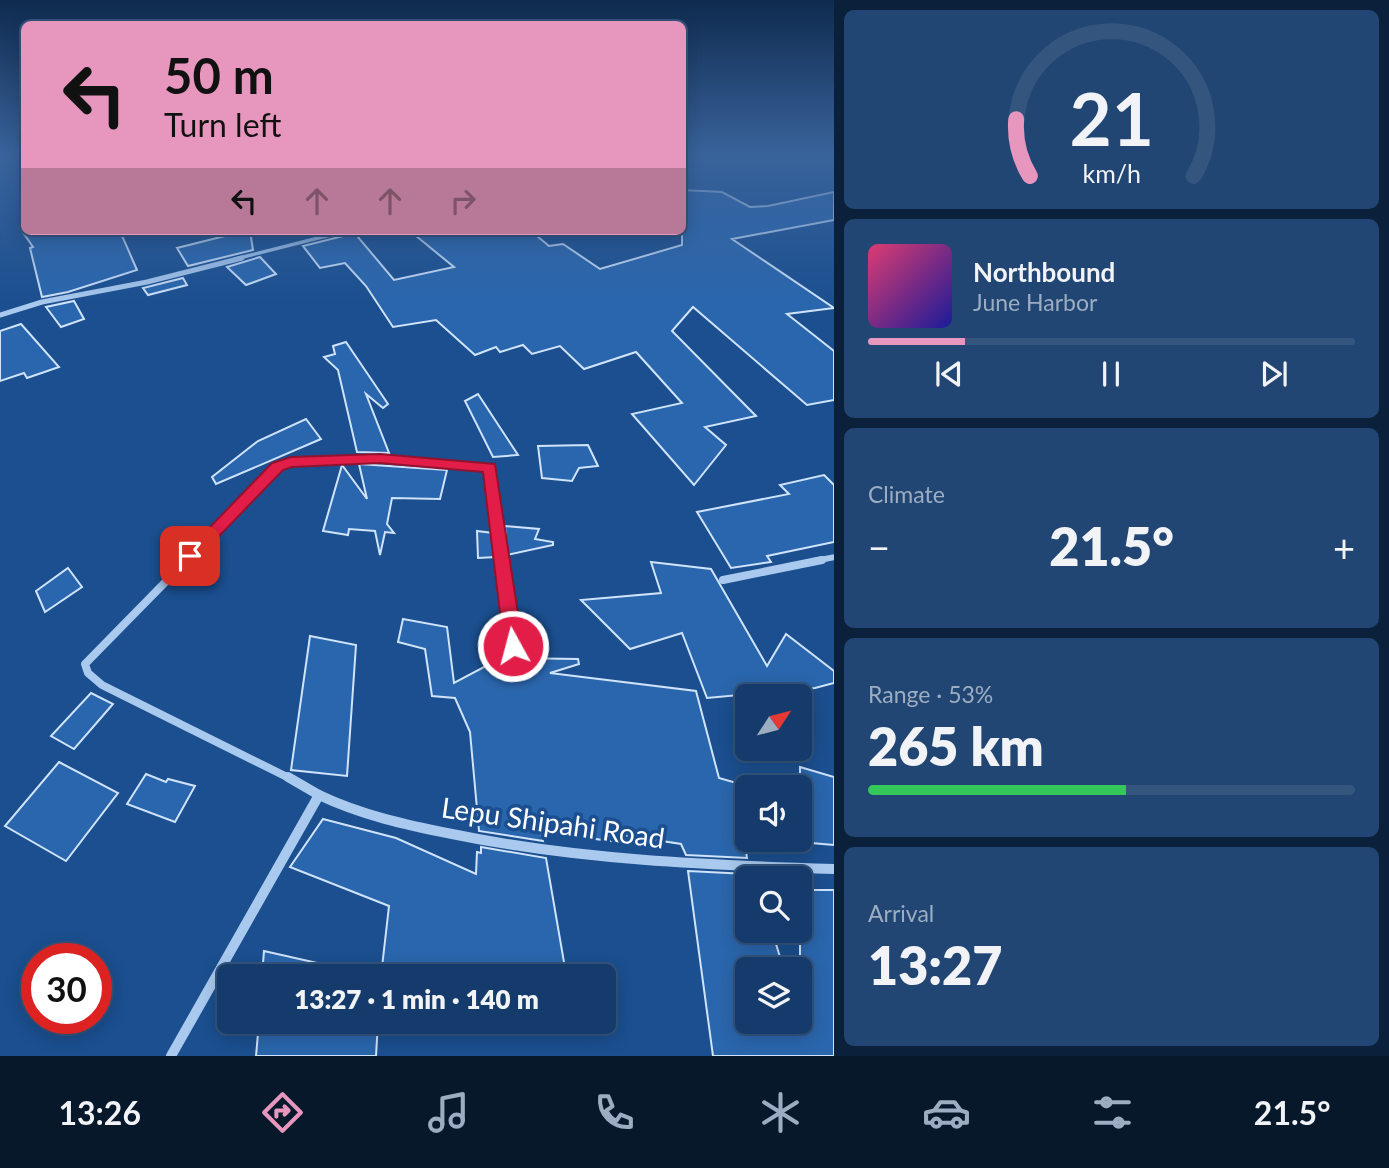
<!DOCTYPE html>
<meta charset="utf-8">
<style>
:root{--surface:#143b6b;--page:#214673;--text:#f1f3f6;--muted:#9dadc1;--line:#33557e;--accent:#e797bd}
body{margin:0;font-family:Lato,sans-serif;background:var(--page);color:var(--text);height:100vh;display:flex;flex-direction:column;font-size:26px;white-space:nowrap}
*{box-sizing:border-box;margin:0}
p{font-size:23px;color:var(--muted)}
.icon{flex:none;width:38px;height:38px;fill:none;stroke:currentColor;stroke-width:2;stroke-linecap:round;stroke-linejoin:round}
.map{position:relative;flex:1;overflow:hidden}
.sheet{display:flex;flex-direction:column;gap:10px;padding:10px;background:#0b203b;width:555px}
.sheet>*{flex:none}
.banner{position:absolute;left:21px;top:21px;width:665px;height:214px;border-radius:10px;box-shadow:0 4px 18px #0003,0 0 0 2px var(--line);background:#e797bd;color:#111;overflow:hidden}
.needle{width:46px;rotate:54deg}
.fabs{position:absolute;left:735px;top:684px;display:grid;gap:14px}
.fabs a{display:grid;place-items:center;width:77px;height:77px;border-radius:10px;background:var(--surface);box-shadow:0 4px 18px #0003,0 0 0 2px var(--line);font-size:35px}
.speed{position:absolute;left:21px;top:943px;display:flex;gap:14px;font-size:35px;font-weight:700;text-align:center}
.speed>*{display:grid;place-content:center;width:91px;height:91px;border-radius:50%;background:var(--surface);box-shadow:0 4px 18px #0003,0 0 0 2px var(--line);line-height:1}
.speed .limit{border:10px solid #d22;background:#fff;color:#111}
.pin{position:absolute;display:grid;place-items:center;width:60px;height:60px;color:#fff;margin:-30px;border-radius:14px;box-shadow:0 4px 10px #0006}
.me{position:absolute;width:77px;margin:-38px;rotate:353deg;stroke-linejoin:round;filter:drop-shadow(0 0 5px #0008)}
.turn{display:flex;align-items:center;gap:24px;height:147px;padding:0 28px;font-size:32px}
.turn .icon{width:91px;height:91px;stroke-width:2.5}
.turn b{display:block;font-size:49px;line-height:60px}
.lanes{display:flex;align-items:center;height:66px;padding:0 28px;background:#0003;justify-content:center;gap:35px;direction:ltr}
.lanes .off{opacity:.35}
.big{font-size:52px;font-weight:800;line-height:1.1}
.sheet .widget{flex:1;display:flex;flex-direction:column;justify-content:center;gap:10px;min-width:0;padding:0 24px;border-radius:10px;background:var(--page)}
.sheet .dial{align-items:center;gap:0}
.dial svg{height:182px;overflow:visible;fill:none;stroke:var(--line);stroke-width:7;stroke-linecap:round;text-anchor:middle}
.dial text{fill:var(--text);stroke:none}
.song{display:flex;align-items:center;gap:21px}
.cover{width:84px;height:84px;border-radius:10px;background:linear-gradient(135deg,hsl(340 70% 55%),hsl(240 70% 35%))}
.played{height:7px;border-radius:4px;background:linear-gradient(90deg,var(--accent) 20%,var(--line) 20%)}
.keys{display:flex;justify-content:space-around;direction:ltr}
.heat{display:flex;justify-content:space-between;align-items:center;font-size:38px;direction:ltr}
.charge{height:10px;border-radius:5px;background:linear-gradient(90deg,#34c759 53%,var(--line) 0)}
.trip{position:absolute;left:217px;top:964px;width:399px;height:70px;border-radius:10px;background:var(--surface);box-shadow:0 4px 18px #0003,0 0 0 2px var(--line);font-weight:800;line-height:70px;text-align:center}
.menu{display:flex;height:112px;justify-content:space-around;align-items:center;background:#08182b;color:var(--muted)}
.menu .icon{width:49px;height:49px}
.menu .on{color:var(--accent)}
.menu b{font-size:32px;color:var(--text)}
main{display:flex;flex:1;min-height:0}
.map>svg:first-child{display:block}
</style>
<main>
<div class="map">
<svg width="835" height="1056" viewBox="0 0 835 1056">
<rect width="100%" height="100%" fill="#1b4f8f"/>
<g fill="#2a66ad" stroke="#cfe3fa" stroke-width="2">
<path d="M682,190L722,192L750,207L768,206L834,192V220L732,239L834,308L787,314L834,351V400L807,405L693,307L672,331L756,416L705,427L726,445L694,485L632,414L682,403L636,352L584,369L560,346L532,354L523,345L500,352L496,347L475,355L436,320L393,327L366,286L345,263L320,268L303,246L347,235L353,231L394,280L454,267L410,231H531L549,246L563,244L600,269L682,245Z"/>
<path d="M22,231H120L137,270L68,292L42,297L30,248L33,247Z"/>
<path d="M245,231H250L253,250L188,266L177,248Z"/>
<path d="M260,257L276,274L246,285L227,267Z"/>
<path d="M183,278L187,285L148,295L143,288Z"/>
<path d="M74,301L84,319L61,327L46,307Z"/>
<path d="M21,324L59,367L27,378L24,373L0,381V331Z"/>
<path d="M346,342L388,404L383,408L366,394L389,453L357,452L338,370L324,357L335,354L333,346Z"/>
<path d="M478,394L518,455L493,457L465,401Z"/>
<path d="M306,419L321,439L216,484L212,477L258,441Z"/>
<path d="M588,445L598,466L579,468L572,481L542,478L538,446Z"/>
<path d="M359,464L447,470L440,499L392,498L387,524L394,533L385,532L380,555L375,531L349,529L348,535L323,531L342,465L367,499Z"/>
<path d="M824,475L834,485V542L767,556L771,562L731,568L697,512L789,494L780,485Z"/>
<path d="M505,526L539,529L535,539L553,542V545L507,555Z"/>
<path d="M477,531L493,533L496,557L478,558Z"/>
<path d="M651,562L711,569L767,666L786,634L834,671V683L815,688L707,698L682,633L630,649L581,600L661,593Z"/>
<path d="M68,568L82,587L45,612L36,591Z"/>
<path d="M403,619L447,627L454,683L501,658L578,659L579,664L550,673L696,691L719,778L747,786V838H744L747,858L686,855L681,844L610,833L611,841L541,832L543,841L479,831L470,732L455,698L432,696L425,649L398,642Z"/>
<path d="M310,636L356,645L347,776L291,770Z"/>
<path d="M91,693L113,704L74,749L51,736Z"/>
<path d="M59,762L118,793L66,861L5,826Z"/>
<path d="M800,767L834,777V845L800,842Z"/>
<path d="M146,774L166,782L168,779L195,786L175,822L127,804Z"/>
<path d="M323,819L396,838L476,874L477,852L481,853V847L546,858L565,968L467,966L466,976H381L389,906L290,867Z"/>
<path d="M688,871L747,874V931H772L784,970H747V1022H800V890H834V1056H713Z"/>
<path d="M264,951L335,967L334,976H262Z"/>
<path d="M259,1022H378L376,1056H256Z"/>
</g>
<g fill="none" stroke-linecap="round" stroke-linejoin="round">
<path stroke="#a9c9ee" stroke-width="3.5" d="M235,259L346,231"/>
<path stroke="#a9c9ee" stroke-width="5" d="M0,315L42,302L147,282L242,258"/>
<g stroke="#a9c9ee" stroke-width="6">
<path d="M185,561L278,466L291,462C321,461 352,457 383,458C419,459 454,467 490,468L502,561"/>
<path d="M814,561L835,557"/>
</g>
<g stroke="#a9c9ee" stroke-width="8">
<path d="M187,560L85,664L88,673L102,685L291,779"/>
<path d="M502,560L513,646"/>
<path d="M723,580L822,560"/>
</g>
<g stroke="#a9c9ee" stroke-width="10">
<path d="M288,777L319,795"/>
<path d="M171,1056L319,795C361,815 406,825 452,834C578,860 707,865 835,869"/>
</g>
</g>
<linearGradient id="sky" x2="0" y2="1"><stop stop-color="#0f2b4f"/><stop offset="0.51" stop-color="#39639b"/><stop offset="1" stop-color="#39639b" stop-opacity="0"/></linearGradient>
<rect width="835" height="303" fill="url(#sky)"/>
<path fill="#e11d48" stroke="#92132f" stroke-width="2" d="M380,454L495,464L523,646L520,651L513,654L507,651L504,646L483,472L380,463L292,467L283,470L196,560H184L182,556L272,463L291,457Z"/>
<g text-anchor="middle" stroke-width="7" stroke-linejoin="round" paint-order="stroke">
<g font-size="28" fill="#fff" stroke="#1b4f8f">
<text transform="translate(553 823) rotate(8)" y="10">Lepu Shipahi Road</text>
</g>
</g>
</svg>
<div class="fabs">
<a><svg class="needle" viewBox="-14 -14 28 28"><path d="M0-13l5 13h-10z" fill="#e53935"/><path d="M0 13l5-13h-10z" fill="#9dadc1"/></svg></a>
<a><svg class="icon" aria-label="sound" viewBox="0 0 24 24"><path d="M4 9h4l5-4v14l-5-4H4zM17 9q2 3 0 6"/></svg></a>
<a><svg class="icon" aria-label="search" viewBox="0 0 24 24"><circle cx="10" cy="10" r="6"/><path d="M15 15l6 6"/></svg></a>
<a><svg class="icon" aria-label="layers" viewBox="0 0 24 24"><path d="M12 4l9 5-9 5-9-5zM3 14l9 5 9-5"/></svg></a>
</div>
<div class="speed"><div class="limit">30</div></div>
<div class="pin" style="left:190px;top:556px;background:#d93025"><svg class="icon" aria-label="arrive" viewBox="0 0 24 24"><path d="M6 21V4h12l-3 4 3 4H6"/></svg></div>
<svg class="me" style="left:513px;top:646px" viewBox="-20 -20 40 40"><circle r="17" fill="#e11d48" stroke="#fff" stroke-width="3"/><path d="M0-11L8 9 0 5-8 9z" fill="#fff"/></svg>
<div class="trip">13:27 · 1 min · 140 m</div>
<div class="banner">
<div class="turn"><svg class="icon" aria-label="left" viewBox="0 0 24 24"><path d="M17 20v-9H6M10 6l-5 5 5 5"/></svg><div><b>50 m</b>Turn left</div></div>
<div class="lanes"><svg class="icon" aria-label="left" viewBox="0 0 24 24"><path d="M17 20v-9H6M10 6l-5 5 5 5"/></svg><svg class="icon off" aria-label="ahead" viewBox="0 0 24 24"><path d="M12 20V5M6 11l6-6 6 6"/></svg><svg class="icon off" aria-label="ahead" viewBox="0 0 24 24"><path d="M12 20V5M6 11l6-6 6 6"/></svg><svg class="icon off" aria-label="right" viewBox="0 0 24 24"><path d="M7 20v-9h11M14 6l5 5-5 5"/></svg></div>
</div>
</div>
<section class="sheet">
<div class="widget dial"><svg viewBox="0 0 100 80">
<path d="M14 69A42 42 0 1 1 86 69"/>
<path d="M14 69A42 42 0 0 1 8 44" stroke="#e797bd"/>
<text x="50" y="56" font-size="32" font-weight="700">21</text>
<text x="50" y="72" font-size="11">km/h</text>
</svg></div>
<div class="widget">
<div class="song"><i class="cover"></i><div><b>Northbound</b><p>June Harbor</p></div></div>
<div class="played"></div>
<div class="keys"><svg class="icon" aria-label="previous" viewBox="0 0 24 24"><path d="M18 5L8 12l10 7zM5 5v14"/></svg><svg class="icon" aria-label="pause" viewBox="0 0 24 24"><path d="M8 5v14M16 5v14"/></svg><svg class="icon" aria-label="next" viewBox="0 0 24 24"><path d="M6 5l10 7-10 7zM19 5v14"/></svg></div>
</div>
<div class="widget"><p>Climate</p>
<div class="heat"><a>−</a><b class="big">21.5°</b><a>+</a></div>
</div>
<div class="widget"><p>Range · 53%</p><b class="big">265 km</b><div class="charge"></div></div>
<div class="widget"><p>Arrival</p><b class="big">13:27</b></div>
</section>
</main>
<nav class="menu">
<b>13:26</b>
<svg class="icon on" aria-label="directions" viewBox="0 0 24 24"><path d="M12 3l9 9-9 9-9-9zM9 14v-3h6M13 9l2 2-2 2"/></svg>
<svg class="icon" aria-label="music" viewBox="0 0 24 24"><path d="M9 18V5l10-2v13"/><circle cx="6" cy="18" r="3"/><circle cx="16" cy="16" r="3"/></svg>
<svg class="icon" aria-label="phone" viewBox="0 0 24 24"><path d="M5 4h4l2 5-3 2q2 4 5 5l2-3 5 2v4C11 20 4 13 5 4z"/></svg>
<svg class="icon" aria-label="climate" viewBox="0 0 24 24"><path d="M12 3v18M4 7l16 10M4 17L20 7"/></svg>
<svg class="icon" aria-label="car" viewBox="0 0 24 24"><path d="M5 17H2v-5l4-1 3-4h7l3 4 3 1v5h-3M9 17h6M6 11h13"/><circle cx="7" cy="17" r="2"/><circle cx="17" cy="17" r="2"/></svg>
<svg class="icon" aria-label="filters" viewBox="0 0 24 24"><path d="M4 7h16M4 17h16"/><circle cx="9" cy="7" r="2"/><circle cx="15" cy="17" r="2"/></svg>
<b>21.5°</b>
</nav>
